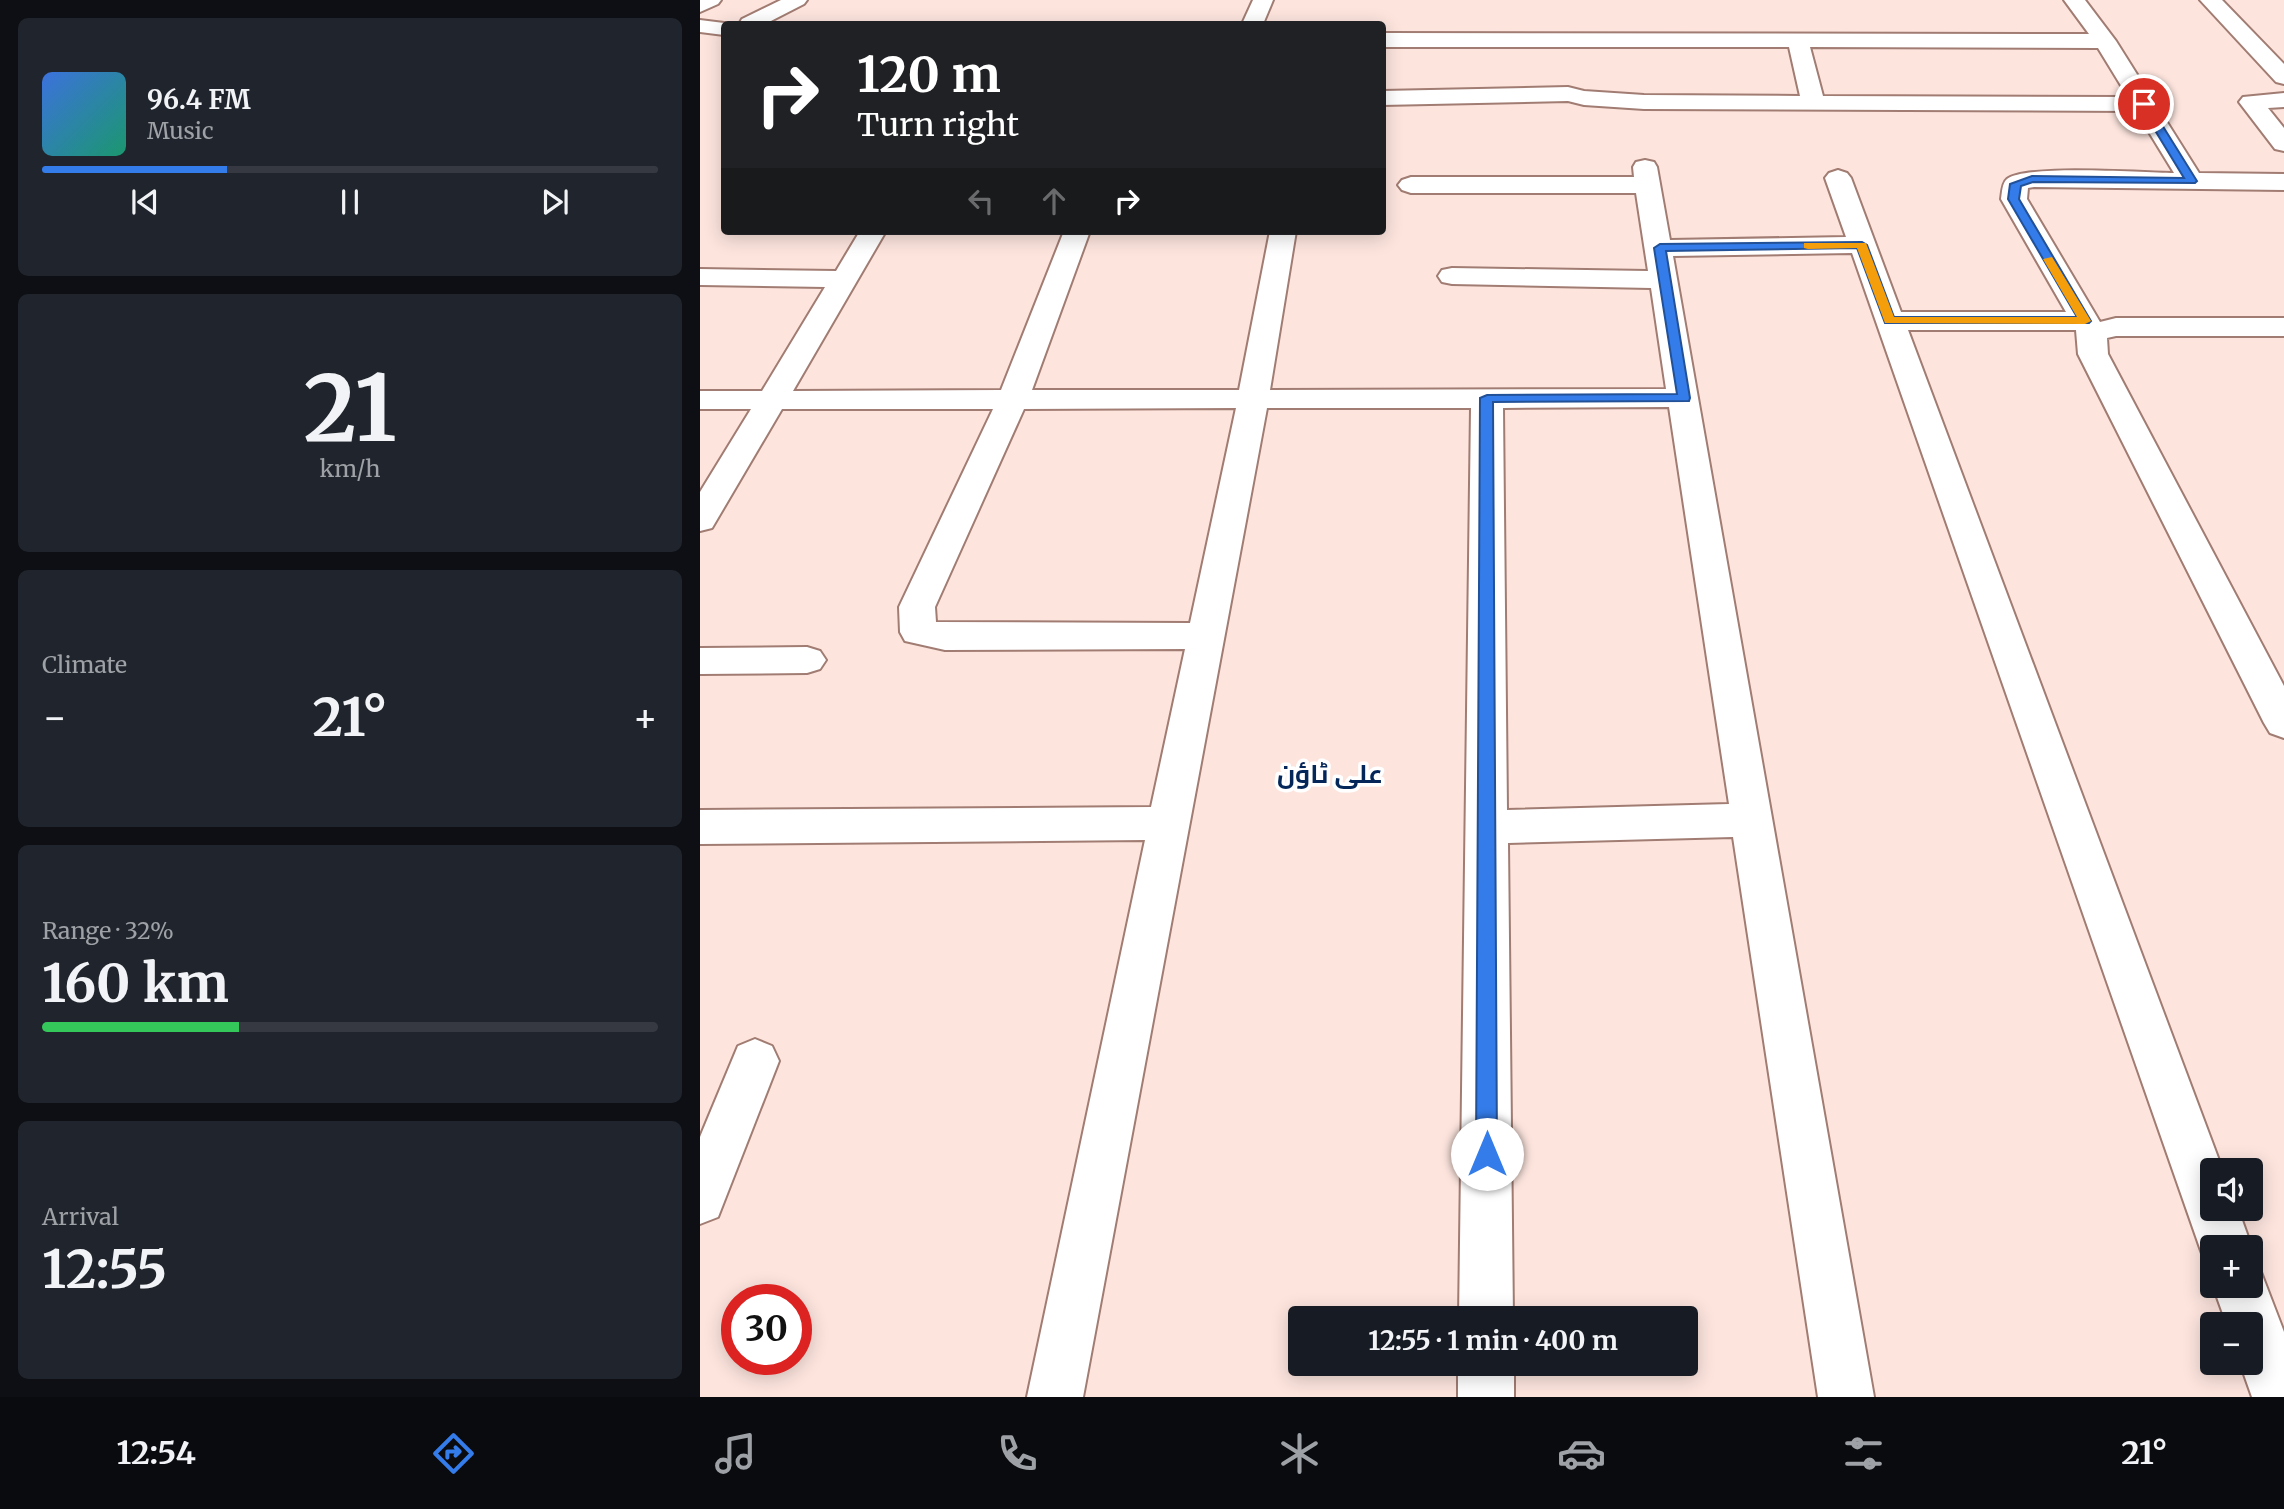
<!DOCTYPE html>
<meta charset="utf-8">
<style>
:root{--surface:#171b24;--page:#20242c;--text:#f1f3f6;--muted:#9ea1a6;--line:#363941;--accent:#347ce9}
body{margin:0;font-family:Merriweather,Cairo,serif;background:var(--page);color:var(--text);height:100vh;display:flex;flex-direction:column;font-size:26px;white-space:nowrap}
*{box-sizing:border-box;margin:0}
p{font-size:23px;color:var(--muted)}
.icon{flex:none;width:38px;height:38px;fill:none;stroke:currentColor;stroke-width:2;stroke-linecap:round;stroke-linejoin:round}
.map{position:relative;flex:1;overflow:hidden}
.details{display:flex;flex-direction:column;gap:18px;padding:18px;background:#0d0f14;width:700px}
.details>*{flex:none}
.banner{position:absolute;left:21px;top:21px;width:665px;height:214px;border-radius:7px;box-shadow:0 4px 18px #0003;background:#202124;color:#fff;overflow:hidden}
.controls{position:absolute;left:1500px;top:1158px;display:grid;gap:14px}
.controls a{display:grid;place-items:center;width:63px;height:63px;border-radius:7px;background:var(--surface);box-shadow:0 4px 18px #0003;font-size:35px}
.speed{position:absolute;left:21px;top:1284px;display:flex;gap:14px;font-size:35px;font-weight:700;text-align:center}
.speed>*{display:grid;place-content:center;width:91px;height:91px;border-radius:50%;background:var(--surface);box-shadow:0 4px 18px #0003;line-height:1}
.speed .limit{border:10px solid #d22;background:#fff;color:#111}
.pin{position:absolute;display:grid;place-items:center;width:60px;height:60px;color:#fff;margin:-30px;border:4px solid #fff;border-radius:50%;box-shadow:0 2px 7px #0007}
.me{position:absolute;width:77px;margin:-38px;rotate:0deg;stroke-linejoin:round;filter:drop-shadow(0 0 5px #0008)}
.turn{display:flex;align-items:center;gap:24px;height:147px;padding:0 21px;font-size:32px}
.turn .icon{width:91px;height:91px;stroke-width:2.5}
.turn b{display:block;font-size:49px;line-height:60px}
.lanes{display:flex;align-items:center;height:66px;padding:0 21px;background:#0003;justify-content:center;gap:35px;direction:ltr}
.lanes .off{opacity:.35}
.big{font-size:52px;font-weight:700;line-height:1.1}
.details .card{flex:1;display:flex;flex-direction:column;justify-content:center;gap:10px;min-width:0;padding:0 24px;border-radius:10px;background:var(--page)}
.details .dial{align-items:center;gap:0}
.dial b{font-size:91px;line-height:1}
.song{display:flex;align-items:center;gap:21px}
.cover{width:84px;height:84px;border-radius:10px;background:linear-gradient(135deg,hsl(220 70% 55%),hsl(160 70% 35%))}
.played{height:7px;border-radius:4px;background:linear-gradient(90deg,var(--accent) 30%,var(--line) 30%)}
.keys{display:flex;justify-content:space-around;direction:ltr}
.heat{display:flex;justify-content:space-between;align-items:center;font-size:38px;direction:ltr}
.charge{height:10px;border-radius:5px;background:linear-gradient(90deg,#34c759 32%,var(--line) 0)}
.trip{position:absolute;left:588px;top:1306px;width:410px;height:70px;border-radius:7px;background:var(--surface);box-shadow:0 4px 18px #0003;font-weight:700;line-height:70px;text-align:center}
.tab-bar{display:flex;height:112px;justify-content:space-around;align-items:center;background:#090b0e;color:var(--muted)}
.tab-bar .icon{width:49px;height:49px}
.tab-bar .selected{color:var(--accent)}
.tab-bar b{font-size:32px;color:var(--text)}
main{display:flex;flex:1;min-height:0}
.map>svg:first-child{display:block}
</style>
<main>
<section class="details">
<div class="card">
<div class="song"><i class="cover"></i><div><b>96.4 FM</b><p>Music</p></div></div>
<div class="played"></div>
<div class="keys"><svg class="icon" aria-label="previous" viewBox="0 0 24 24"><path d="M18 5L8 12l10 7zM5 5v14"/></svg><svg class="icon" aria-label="pause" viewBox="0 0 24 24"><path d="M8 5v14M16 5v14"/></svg><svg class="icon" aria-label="next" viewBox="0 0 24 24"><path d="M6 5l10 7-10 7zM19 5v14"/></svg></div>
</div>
<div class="card dial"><b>21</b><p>km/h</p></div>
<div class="card"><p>Climate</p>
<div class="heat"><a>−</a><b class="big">21°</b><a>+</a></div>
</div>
<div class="card"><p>Range · 32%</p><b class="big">160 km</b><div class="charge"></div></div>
<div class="card"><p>Arrival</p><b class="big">12:55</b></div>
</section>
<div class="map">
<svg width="1584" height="1397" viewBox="0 0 1584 1397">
<rect width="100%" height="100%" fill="#fde5de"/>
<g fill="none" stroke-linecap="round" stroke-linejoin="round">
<defs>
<g id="minor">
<path d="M81,0H107L104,4L65,24H39L42,19Z"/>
<path d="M553,0H573L563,24H542Z"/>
<path d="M1364,0H1385L1416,41L1499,173L1584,174V190L1334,187L1328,188L1327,199L1400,322L1416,318H1584V336H1416L1407,338L1408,354L1584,686V738L1570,733L1564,723L1378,354L1376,330H1208L1523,1171H1512V1209H1538L1552,1248L1550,1252V1248H1512V1268L1507,1267L1500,1248L1152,253L973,256L1174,1397H1118L1033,837L808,843L813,1318H759L771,408H567L383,1397H327L445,840L0,844V810L451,807L485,649L245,650L205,641L200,632L199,607L293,409H82L12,528L0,531V492L51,409H0V391H62L125,287L0,285V269L136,271L160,231H186L93,391L301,390L364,231H390L332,390H539L570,231H596L570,390L966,389L951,288L752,284L742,282L738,276L742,270L752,268L948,271L936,193H711L702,190L698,185L702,180L711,177H934L933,167L936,162L945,160L954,162L957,167L970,240L1146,237L1125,178L1129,173L1138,170L1147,173L1151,178L1201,312H1366L1301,199C1302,193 1302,183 1307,179C1326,164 1444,173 1474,173L1436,111L944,109L884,105L868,101L682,105V91L868,87L884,91L944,95L1100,96L1089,47H682V33L1389,34ZM1110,47L1398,48L1428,97L1123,96ZM969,407L1029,804L807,810L803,408ZM536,408L490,623L236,622L235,607L324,409Z"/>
<path d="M1500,0H1522L1584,64V84L1576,82Z"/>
<path d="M0,20L32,24H24V35L0,32Z"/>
<path d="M1584,93V107L1568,108L1584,128V151L1575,149L1539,102L1543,97Z"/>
<path d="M107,647L120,651L126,660L120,669L107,673L0,674V648Z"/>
<path d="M55,1039L72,1046L79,1061L18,1217L0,1224V1137L38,1046Z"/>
<path d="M1550,1264L1559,1267L1584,1332V1397H1552L1540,1363H1550V1325H1527L1513,1286H1550Z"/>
<rect x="758" y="1363" width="56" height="34"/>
</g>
<path id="tertiary" d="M0,0H21L18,4L0,12Z"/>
</defs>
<use href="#minor" stroke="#a17c72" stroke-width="4"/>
<use href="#tertiary" stroke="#a17c72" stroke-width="4"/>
<use href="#minor" fill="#fff" fill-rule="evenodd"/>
<use href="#tertiary" fill="#fff" fill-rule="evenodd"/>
</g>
<path fill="#347ce9" stroke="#225197" stroke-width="2" d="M1444,101L1449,104L1497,181L1495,183L1333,182L1321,186L1319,199L1391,321L1389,323H1185L1157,248L966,251L990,398L989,401L793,402L797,1154L794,1161L787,1164L779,1161L776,1154L780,398L787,395L977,394L954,248L960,244L1162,242L1167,245L1194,317H1377L1308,199L1310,184L1332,176L1484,178L1439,104Z"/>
<path fill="#f59e0b" d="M1104,243H1166L1194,317H1377L1343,259L1352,257L1391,321L1385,324L1185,323L1157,248L1108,249L1104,248Z"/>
<g text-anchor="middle" stroke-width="7" stroke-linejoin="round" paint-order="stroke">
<g font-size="26" font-weight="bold" fill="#042659" stroke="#fff">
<text x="630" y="783">علی ٹاؤن</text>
</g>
</g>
</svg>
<div class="controls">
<a><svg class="icon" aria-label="sound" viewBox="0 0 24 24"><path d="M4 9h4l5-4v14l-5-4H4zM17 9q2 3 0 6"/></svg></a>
<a>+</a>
<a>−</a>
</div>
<div class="speed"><div class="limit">30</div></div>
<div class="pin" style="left:1444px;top:104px;background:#d93025"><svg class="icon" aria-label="arrive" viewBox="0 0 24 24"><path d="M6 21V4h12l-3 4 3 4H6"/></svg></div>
<svg class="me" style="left:787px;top:1154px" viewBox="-20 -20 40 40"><circle r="19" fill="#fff"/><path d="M0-13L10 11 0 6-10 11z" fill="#347ce9"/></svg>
<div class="trip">12:55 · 1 min · 400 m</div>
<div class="banner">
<div class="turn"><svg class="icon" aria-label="right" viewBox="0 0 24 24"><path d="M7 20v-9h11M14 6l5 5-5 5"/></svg><div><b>120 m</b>Turn right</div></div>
<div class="lanes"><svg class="icon off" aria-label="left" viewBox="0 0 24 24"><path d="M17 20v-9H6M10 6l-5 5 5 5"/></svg><svg class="icon off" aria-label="ahead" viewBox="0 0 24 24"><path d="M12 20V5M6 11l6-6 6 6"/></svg><svg class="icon" aria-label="right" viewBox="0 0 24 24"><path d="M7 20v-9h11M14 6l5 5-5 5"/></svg></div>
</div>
</div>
</main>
<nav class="tab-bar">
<b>12:54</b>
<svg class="icon selected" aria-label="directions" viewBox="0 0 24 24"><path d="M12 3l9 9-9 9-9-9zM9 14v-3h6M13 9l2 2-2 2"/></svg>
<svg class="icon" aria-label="music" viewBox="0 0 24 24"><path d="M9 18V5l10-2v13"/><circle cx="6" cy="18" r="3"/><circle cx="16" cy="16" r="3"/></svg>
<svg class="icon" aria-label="phone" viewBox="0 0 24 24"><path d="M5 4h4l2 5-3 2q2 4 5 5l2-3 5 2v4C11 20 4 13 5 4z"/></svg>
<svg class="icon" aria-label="climate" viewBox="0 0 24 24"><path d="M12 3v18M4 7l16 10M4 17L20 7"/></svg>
<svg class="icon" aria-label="car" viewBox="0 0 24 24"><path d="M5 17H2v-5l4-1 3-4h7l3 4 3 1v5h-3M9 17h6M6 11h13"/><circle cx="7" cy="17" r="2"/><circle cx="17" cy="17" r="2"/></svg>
<svg class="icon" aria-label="filters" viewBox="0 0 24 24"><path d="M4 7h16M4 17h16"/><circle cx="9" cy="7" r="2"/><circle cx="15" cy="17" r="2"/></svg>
<b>21°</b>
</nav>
